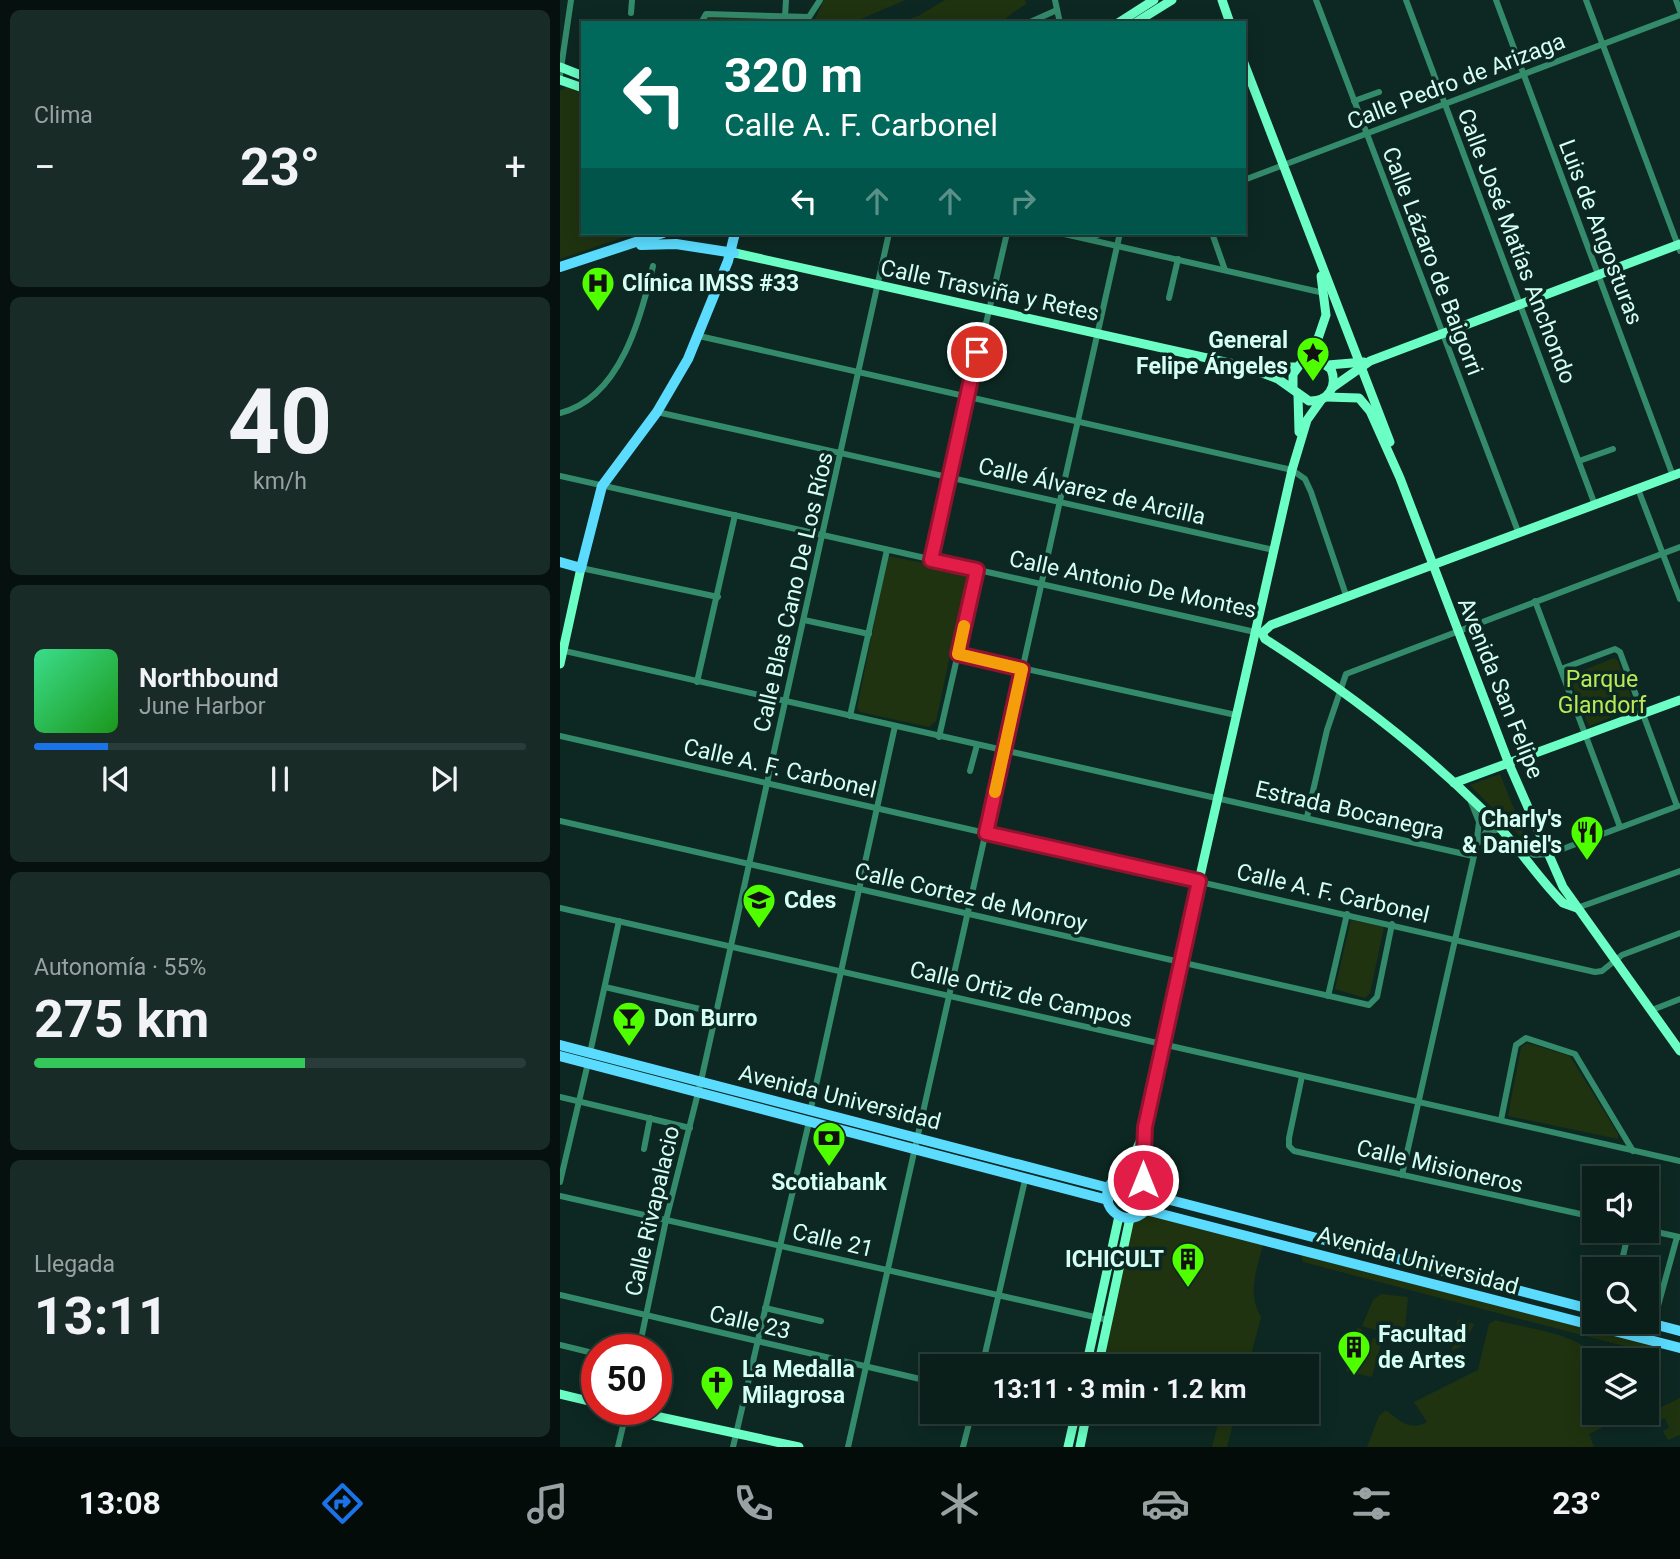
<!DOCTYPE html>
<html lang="es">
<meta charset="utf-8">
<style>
:root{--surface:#0a1e1a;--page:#182b27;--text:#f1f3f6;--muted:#99a2a2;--line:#2a3c39;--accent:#1a73e8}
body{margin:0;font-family:Roboto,sans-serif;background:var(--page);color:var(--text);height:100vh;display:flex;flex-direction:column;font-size:26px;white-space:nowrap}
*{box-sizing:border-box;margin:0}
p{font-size:23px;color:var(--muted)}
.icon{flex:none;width:38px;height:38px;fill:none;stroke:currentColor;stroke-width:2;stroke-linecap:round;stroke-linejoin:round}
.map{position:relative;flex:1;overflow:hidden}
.details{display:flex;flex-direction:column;gap:10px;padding:10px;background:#06100e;width:560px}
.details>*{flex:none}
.hud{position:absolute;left:21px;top:21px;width:665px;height:214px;border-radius:0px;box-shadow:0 4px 18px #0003,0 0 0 2px var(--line);background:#00695c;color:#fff;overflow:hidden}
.controls{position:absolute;left:1022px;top:1166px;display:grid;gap:14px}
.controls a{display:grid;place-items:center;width:77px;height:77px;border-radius:0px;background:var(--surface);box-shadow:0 4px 18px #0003,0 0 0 2px var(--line);font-size:35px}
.speed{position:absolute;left:21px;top:1334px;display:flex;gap:14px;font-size:35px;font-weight:700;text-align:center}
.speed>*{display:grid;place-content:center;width:91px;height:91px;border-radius:50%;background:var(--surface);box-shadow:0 4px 18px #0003,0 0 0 2px var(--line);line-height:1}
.speed .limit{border:10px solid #d22;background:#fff;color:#111}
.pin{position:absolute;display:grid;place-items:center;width:60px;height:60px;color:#fff;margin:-30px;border:4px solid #fff;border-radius:50%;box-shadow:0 2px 7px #0007}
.me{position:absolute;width:77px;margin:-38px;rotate:0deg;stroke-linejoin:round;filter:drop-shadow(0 0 5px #0008)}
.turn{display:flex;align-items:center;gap:24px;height:147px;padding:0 28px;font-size:32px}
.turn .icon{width:91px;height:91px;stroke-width:2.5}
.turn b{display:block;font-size:49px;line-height:60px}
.lanes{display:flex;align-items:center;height:66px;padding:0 28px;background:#0003;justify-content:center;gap:35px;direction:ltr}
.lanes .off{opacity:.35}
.big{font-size:52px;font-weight:700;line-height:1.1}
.details .tile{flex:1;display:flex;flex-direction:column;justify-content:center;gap:10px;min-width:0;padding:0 24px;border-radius:10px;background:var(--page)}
.details .dial{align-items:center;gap:0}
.dial b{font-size:91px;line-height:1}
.song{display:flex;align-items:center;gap:21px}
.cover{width:84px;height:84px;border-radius:10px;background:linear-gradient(135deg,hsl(150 70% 55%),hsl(120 70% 35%))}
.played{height:7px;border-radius:4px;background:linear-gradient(90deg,var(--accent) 15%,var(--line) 15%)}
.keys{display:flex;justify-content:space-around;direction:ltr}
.heat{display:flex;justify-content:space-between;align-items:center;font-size:38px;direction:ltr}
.charge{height:10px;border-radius:5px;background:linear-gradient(90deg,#34c759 55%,var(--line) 0)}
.trip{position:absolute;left:360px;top:1354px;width:399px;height:70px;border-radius:0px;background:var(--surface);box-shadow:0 4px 18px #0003,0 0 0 2px var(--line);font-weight:700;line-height:70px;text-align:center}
.tab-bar{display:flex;height:112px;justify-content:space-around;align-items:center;background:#040c0a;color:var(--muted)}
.tab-bar .icon{width:49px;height:49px}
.tab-bar .active{color:var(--accent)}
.tab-bar b{font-size:32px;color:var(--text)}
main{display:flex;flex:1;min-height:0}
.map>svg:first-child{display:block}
</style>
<main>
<section class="details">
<div class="tile"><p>Clima</p>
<div class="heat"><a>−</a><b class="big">23°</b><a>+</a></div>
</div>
<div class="tile dial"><b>40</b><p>km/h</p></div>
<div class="tile">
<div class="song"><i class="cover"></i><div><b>Northbound</b><p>June Harbor</p></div></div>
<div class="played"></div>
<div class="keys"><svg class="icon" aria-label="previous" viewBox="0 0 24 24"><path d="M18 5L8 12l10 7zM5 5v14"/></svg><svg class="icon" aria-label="pause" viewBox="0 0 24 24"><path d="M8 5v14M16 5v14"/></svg><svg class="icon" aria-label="next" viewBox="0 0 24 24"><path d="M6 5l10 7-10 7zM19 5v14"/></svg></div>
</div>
<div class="tile"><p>Autonomía · 55%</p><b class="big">275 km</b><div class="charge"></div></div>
<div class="tile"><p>Llegada</p><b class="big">13:11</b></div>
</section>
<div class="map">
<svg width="1120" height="1447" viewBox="0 0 1120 1447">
<rect width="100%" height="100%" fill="#0d2822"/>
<g fill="#1f3310">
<path d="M264,0H345L292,23H145L146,16L255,19Z"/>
<path d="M385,0H465L466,4L447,17L444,23H337L358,16Z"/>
<path d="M7,87L23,94V233H76L0,259V91Z"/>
<path d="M328,556L408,572L376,721L369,727L300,712L297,708Z"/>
<path d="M1054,658L1058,661L1075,708L1029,726L1009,676Z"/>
<path d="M940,774L964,834L963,839L910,785Z"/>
<path d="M791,920L824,927L810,993L805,998L775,989Z"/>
<path d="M967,1043L1010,1056L1058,1134V1139L948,1116L961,1047Z"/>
<path d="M586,1210L704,1240C698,1267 686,1292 701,1317L688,1367H538L570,1218Z"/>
<path d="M741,1253L1102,1345L1099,1354L1056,1344L743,1262Z"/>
<path d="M821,1294L848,1297L844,1338L802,1326L813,1300Z"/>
<path d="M898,1319L914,1324L904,1345L892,1351Z"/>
<path d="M935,1320C963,1328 1024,1334 1038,1360H1034V1412H1053L1057,1420L1029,1434L1034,1447H807L819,1416L826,1410C840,1421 850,1432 867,1422L854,1402L918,1370L929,1324Z"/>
<path d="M797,1328L802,1329L798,1345L810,1347L813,1338L822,1340L812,1377L786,1371Z"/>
<path d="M1120,1398V1435L1108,1440L1103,1431L1109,1428L1105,1418L1100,1420L1095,1410Z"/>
<path d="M661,1412H676L667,1447H652Z"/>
</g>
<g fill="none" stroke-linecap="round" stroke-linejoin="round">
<g stroke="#348b6b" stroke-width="6">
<path d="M495,0L500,23"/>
<path d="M756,0L959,534"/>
<path d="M846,0L1035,505"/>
<path d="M936,0L1113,476"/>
<path d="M1026,0L1120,251"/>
<path d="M1116,0L1120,11"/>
<path d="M71,13L72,0"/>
<path d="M225,17L226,0"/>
<path d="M141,23L146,14L249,17L260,0"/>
<path d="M468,23L497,10"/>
<path d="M0,75L11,0"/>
<path d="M794,101L819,92"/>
<path d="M684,180L1120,15"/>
<path d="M500,233L764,293"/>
<path d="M652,233L665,270"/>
<path d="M529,238L543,233"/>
<path d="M609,298L618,259"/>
<path d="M139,336L732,470L745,479L751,492L787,598"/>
<path d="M97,412L714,550"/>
<path d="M0,413C60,398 81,318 93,266"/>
<path d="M1019,461L1053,449"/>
<path d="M0,476L695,632"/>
<path d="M1078,489L1120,599"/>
<path d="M371,560L447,233"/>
<path d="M21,568L158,597"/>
<path d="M975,601L1060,827"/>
<path d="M244,620L309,634"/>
<path d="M0,650L913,856"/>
<path d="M398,654L676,715"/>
<path d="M1001,669L1055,649L1060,652L1117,806"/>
<path d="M137,682L175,515"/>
<path d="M290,716L327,550"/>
<path d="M0,736L1035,972L1042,971L1062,955L1120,933"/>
<path d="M379,737L417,570"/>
<path d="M410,771L417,745"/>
<path d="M747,817L767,730L786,674L1120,547"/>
<path d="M0,821L809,1005L817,997L832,924"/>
<path d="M919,842L926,832L941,829"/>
<path d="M959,846L974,855L989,854L1118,806"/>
<path d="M0,908L1120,1161"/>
<path d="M1017,908L1120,871"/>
<path d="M45,987L157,1013"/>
<path d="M768,996L787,914"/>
<path d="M1092,1010L1120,999"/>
<path d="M30,1053L59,921"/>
<path d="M742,1076L729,1138V1146L734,1151L1034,1217"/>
<path d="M0,1097L130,1128"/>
<path d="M251,1108L335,726"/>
<path d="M941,1120L956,1045L966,1038L1015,1054L1073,1151"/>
<path d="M84,1149L90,1118"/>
<path d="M842,1175L916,847L919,822L911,802"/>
<path d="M0,1182L28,1063"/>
<path d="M0,1196L548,1320"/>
<path d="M1087,1230L1120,1237"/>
<path d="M1063,1256L1069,1230"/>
<path d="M0,1295L373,1382"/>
<path d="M205,1308L261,1321"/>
<path d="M1093,1324L1117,1237"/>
<path d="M0,1345L37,1354"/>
<path d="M79,1349L106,1220L141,1081L329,233"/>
<path d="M422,1367L465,1180"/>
<path d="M58,1447L67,1409"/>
<path d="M173,1447L249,1122"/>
<path d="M288,1447L560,233"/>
<path d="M403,1447L412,1412"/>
</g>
<g stroke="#6bffc6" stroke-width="9">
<path d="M662,0L670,23"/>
<path d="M558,23L594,0"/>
<path d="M575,23L612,0"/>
<path d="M684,63L830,442"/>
<path d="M0,67L23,76"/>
<path d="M0,80L23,88"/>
<path d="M175,253L683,366L718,379L749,401C768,402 778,387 771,369L757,359L741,363L733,374V389"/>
<path d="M751,359L766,315L761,276"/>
<path d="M768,365L804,362"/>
<path d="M695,367H737"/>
<path d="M773,387L810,361L1120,244"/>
<path d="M738,395L739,432"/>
<path d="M766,397L799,398L810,411L840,478L949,764L1003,887L1120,1051"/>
<path d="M702,633L711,625L1120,473"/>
<path d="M702,633L705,639C783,689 857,745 923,810C953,838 974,874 1003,903L1017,908"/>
<path d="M0,664L21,568"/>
<path d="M894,783L1120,700"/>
<path d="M564,1175L580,1142"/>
<path d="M583,1179L585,1127L602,1044L732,470L747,420L762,399"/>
<path d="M526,1367L559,1216"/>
<path d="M538,1367L570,1218"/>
<path d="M0,1394L37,1403"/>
<path d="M63,1409L239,1447"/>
<path d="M508,1447L516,1412"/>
<path d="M520,1447L527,1412"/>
</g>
<g stroke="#5bdcff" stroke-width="10">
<path d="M81,245L116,244L174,253"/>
<path d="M0,267L103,233"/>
<path d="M0,562L21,568L42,486L97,412L128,359L168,261L175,233"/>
<path d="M0,1045L549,1188"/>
<path d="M0,1056L548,1200"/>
<circle cx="569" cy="1196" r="22"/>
<path d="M591,1195L1034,1310"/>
<path d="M586,1210L1120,1348"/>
<path d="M1082,1321L1120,1331"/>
</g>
</g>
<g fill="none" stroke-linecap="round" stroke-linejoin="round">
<defs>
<path id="route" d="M417,352L371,560L417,570L398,654L462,669L426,833L639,881L585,1127L583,1180"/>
</defs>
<use href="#route" stroke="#92132f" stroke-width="18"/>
<use href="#route" stroke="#e11d48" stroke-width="12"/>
<path stroke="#f59e0b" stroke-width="12" d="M404,626L398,654L462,669L435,792"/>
</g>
<defs>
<symbol id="hospital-pin" viewBox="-11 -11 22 30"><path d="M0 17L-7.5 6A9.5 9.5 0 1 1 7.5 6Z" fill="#4fff00" stroke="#0d2822"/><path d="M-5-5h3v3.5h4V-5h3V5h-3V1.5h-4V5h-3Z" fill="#111"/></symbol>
<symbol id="sight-pin" viewBox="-11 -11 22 30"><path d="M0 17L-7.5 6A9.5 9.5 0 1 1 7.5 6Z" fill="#4fff00" stroke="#0d2822"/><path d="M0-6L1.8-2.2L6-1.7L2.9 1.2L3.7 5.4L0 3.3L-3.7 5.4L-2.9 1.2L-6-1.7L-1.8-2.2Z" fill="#111"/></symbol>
<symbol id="restaurant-pin" viewBox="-11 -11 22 30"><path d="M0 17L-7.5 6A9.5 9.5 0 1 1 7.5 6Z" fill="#4fff00" stroke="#0d2822"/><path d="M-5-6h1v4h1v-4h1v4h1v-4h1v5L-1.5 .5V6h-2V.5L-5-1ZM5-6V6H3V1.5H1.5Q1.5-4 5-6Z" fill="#111"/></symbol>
<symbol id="university-pin" viewBox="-11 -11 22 30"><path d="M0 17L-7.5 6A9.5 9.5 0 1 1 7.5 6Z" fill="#4fff00" stroke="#0d2822"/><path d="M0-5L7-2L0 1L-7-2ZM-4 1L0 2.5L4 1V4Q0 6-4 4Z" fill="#111"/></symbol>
<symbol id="bar-pin" viewBox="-11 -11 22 30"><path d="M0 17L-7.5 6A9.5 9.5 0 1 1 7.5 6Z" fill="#4fff00" stroke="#0d2822"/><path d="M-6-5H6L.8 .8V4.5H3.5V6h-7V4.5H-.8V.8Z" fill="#111"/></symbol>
<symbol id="bank-pin" viewBox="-11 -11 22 30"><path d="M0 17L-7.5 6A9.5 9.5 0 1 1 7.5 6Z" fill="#4fff00" stroke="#0d2822"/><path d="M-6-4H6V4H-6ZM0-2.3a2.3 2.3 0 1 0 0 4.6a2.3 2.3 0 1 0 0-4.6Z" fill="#111"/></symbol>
<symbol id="building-pin" viewBox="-11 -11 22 30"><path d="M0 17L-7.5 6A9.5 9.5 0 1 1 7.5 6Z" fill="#4fff00" stroke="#0d2822"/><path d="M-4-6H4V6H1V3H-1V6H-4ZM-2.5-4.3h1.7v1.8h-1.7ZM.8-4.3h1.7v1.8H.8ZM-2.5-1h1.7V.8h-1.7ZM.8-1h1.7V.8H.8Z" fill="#111"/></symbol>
<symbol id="church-pin" viewBox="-11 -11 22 30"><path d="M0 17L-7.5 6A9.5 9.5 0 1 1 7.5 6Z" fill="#4fff00" stroke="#0d2822"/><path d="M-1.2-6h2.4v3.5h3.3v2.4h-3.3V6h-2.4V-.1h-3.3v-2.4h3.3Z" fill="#111"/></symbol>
</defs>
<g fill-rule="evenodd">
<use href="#hospital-pin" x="19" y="264" width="38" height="52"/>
<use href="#sight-pin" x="734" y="334" width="38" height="52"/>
<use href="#restaurant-pin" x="1008" y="813" width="38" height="52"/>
<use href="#university-pin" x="180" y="881" width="38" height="52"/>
<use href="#bar-pin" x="50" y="999" width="38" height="52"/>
<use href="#bank-pin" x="250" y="1119" width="38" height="52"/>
<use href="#building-pin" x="609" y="1240" width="38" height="52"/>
<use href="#building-pin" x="775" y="1328" width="38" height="52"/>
<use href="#church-pin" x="138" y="1363" width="38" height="52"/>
</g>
<g text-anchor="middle" stroke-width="7" stroke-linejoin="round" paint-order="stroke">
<g font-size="23" fill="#d4fff2" stroke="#0d2822">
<text transform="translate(896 81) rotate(-21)" y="8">Calle Pedro de Arizaga</text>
<text transform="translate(1041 232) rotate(69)" y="8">Luis de Angosturas</text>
<text transform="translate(957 246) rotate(69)" y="8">Calle José Matías Anchondo</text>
<text transform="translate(873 261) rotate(69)" y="8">Calle Lázaro de Baigorri</text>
<text transform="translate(430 290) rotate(12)" y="8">Calle Trasviña y Retes</text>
<text transform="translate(532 491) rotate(13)" y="8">Calle Álvarez de Arcilla</text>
<text transform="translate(573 584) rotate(12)" y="8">Calle Antonio De Montes</text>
<text transform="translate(233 592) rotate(-77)" y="8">Calle Blas Cano De Los Ríos</text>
<text transform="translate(941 688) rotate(68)" y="8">Avenida San Felipe</text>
<text transform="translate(220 768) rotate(13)" y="8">Calle A. F. Carbonel</text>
<text transform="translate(790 810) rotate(13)" y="8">Estrada Bocanegra</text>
<text transform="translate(773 893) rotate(13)" y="8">Calle A. F. Carbonel</text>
<text transform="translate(411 897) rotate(13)" y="8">Calle Cortez de Monroy</text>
<text transform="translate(461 994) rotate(13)" y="8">Calle Ortiz de Campos</text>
<text transform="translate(280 1097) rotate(14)" y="8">Avenida Universidad</text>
<text transform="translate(880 1166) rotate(13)" y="8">Calle Misioneros</text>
<text transform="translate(92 1211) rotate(-77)" y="8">Calle Rivapalacio</text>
<text transform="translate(273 1240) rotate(13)" y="8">Calle 21</text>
<text transform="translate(858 1260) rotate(15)" y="8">Avenida Universidad</text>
<text transform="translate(190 1322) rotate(13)" y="8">Calle 23</text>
</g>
<g font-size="23" font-weight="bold" fill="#d4fff2" stroke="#0d2822" text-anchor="start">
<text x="62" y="291">Clínica IMSS #33</text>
<text x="728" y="348" text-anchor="end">General<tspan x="728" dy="26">Felipe Ángeles</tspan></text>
<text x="1002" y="827" text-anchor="end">Charly's<tspan x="1002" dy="26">&amp; Daniel's</tspan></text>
<text x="224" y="908">Cdes</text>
<text x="94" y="1026">Don Burro</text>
<text x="269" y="1190" text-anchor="middle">Scotiabank</text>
<text x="604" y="1267" text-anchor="end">ICHICULT</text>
<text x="818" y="1342">Facultad<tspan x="818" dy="26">de Artes</tspan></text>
<text x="182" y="1377">La Medalla<tspan x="182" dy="26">Milagrosa</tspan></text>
</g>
<g font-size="23" fill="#b8ea55" stroke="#0d2822">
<text x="1042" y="687">Parque<tspan x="1042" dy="26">Glandorf</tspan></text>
</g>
</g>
</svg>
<div class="controls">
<a><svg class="icon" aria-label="sound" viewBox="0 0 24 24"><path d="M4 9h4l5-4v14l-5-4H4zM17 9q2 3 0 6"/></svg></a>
<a><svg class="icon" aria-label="search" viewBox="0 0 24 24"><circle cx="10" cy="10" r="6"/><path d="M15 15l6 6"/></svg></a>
<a><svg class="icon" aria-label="layers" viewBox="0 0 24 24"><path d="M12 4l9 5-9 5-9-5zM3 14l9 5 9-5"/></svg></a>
</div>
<div class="speed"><div class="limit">50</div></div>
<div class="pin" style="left:417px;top:352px;background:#d93025"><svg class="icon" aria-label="arrive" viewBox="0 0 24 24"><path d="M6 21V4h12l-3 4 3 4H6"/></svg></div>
<svg class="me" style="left:583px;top:1180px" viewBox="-20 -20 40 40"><circle r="17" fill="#e11d48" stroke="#fff" stroke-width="3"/><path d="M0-11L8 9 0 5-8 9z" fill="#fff"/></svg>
<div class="trip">13:11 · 3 min · 1.2 km</div>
<div class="hud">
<div class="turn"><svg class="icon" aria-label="left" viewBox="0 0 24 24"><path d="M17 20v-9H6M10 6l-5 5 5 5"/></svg><div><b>320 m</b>Calle A. F. Carbonel</div></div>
<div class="lanes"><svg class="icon" aria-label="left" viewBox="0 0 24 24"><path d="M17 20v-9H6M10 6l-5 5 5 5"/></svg><svg class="icon off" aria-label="ahead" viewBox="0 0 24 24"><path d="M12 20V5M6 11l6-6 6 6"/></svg><svg class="icon off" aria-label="ahead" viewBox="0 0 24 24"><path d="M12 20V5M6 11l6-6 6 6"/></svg><svg class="icon off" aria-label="right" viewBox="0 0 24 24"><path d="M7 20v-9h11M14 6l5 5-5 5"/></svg></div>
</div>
</div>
</main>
<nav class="tab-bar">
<b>13:08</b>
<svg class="icon active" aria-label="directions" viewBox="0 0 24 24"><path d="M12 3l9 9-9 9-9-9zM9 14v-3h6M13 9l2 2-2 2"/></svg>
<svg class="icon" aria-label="music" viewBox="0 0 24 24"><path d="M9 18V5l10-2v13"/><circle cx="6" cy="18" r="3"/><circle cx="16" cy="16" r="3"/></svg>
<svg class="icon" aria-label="phone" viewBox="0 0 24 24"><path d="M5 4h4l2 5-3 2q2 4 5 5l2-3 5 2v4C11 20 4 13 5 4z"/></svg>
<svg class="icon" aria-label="climate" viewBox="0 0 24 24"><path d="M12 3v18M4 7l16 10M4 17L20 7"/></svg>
<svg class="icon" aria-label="car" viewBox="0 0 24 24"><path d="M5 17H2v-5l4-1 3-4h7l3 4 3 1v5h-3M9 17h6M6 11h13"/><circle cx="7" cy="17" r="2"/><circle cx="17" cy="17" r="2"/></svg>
<svg class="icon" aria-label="filters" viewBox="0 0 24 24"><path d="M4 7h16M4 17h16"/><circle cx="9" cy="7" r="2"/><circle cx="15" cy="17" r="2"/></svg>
<b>23°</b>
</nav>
